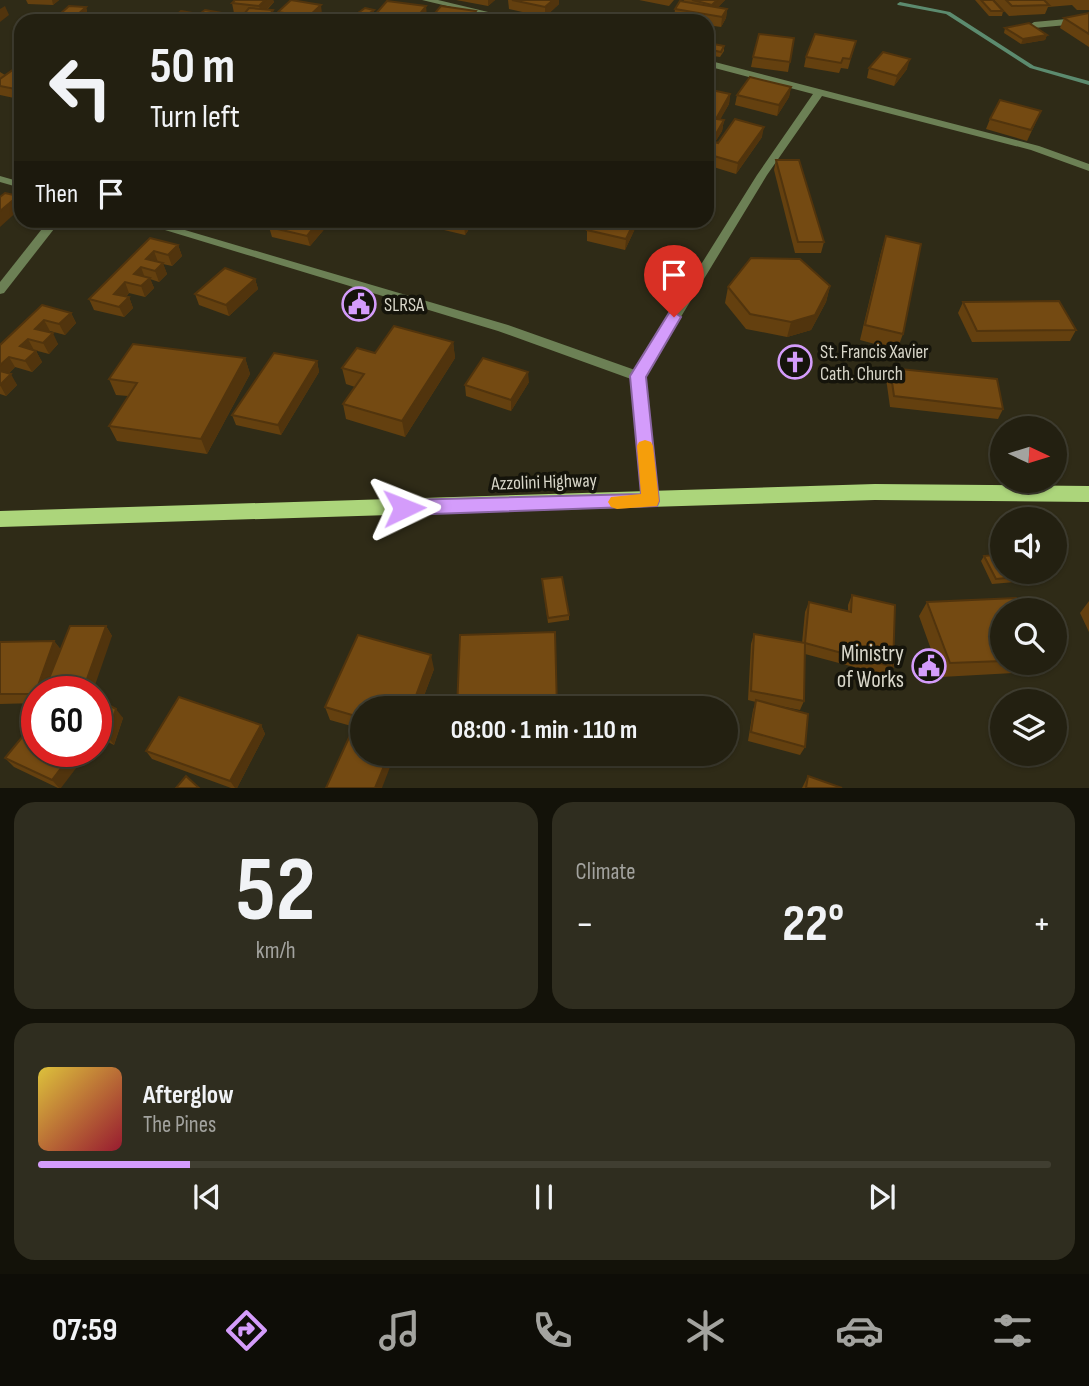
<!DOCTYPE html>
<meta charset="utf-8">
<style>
:root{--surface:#232011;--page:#2f2d1f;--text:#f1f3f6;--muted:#a3a39f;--line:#403e31;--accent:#d49cfb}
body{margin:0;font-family:"Sofia Sans Condensed",sans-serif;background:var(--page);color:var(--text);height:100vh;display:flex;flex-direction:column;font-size:26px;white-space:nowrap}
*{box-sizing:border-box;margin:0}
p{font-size:23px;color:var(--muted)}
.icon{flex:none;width:38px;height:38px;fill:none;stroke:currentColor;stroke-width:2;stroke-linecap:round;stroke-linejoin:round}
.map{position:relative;height:788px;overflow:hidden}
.drawer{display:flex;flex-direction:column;gap:14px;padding:14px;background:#131209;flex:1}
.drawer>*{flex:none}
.guide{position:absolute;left:14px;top:14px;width:700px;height:214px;border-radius:21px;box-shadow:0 2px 5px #0004,0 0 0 2px var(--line);background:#232011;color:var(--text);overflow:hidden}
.needle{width:46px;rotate:94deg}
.buttons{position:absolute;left:990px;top:416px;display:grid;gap:14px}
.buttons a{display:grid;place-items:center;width:77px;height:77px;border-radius:50%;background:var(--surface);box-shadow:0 2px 5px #0004,0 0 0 2px var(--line);font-size:35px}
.speed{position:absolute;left:21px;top:676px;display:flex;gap:14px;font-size:35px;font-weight:700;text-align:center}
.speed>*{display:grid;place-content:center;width:91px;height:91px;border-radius:50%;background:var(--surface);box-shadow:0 2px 5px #0004,0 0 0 2px var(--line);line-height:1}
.speed .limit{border:10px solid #d22;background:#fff;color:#111}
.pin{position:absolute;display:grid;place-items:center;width:60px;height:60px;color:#fff;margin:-72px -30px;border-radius:50% 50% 50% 0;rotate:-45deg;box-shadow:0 0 7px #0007}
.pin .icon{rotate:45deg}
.me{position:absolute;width:77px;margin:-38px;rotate:88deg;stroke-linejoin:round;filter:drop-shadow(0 0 5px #0008)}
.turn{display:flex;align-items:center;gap:24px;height:147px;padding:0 21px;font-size:32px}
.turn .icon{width:91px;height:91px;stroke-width:2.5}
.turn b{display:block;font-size:49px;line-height:60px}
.then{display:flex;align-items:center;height:66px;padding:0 21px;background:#0003;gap:14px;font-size:26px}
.big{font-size:52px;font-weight:700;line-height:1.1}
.drawer .widget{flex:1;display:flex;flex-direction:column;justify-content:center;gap:10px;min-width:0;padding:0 24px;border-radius:21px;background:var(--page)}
.drawer .dial{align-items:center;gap:0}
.dial b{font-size:91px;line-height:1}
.song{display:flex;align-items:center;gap:21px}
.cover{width:84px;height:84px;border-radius:10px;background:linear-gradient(135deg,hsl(50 70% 55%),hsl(350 70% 35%))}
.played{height:7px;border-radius:4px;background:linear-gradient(90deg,var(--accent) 15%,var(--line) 15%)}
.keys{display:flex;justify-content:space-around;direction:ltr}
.heat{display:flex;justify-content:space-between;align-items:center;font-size:38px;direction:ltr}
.drawer .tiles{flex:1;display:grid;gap:14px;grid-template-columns:1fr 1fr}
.widget:last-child{grid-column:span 2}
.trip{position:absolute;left:350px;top:696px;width:388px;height:70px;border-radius:35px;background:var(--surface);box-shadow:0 2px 5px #0004,0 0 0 2px var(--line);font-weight:700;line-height:70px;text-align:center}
.tabs{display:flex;height:112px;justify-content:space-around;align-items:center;background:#0e0d07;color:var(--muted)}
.tabs .icon{width:49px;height:49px}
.tabs .selected{color:var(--accent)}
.tabs b{font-size:32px;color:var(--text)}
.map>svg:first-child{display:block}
</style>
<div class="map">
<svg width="1089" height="788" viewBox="0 0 1089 788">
<rect width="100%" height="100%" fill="#2f2b17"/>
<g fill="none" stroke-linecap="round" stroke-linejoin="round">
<path fill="#5c8b6f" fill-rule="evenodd" d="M900,2L950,12L1034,66L1089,81V85L1030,68L946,14L898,5L897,4Z"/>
<g fill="#6c8055" fill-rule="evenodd">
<path d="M422,0H438L526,21H510Z"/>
<path d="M1089,17V23L1034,28L1030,25L1034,22Z"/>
<path d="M707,60L1039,146L1089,164V171L1031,150L822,96L767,175L645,376L658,501L655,505L650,507L645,505L642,501L631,379L498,331L132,220H151L508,325L635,370L757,175L813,94L707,66Z"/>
<path d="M0,176L21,182V188L0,182Z"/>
<path d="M49,220H61L4,293L0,294V282Z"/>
</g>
<path fill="#acd57b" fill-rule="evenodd" d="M875,484L1089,486V502L875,500L0,527V511Z"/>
</g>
<g fill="#64400f">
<path d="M26,0H59L53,5L28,4Z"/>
<path d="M235,0H273L274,2L267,10L275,20L234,13L232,3Z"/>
<path d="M456,0H495L488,6Z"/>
<path d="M508,0H559V4L545,17L509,9Z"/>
<path d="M639,0H674L669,6Z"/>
<path d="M684,0H725L718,7L727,9L726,18L721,27L707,25V21H686L674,19L675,9L683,2Z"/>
<path d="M975,0H993L1003,11L1002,16H989Z"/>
<path d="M994,0H1089V10H1077L1072,5L1048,7L1045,14L1009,16Z"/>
<path d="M86,7L87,12L79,21L61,20L59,15Z"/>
<path d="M278,12L322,14L316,21H280Z"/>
<path d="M1089,13V47L1060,28L1064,18Z"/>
<path d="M427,16L423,21H374L373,17Z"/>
<path d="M1005,28L1047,35L1045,40L1021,44L1004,33Z"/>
<path d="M794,38L788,72L751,67L753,57Z"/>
<path d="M856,41L848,69L841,68L839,73L804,67L806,57Z"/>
<path d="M707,44L724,46V51L720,57L707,55Z"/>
<path d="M21,64V98L19,99L0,95V72L5,75Z"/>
<path d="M869,68L907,69L894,86L867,78Z"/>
<path d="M791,87L789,97L777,116L735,105L737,95Z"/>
<path d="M707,89L730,94L729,104L720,119L724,120L722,131L715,142L762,137L736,174L707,165Z"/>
<path d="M990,119L1036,122L1027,141L986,129Z"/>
<path d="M776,160L824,242L821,253H795L774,170Z"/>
<path d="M332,220L310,246L272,237L269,227Z"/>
<path d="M423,220H475L465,235L423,225Z"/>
<path d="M592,220H639L625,250L587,241V230Z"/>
<path d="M886,236L903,334L897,350L860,340L881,252Z"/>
<path d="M150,238L178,245L182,256L172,266L163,264L167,274L159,282L150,279L154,288L145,297L129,293L126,297H129L133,308L124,317L94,310L89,299Z"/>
<path d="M255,279L258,289L229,316L199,305L195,294Z"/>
<path d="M830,286L826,302L811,330L787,337L746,329L725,303L728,287Z"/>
<path d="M963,302L1076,330L1070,341L972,342L958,313Z"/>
<path d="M42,305L71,313L76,323L65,335L50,331L49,332L58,344L49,354L34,350L36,351L42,362L32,372L15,367L9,373L17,385L6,396L0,394V345Z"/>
<path d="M453,342L455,358L405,437L346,419L343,404L355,387L346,384L342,368L375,353Z"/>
<path d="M245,358L250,374L207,454L117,441L109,426L128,396L116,395L109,379Z"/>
<path d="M317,361L319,372L281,435L236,425L232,415Z"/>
<path d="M890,368L1003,409L998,419L890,407L886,378Z"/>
<path d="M529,382L511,411L466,396L465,385Z"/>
<path d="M984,556L1030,576L1026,581L992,584L981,561Z"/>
<path d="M542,579L569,615V620L548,623Z"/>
<path d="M852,595L893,667L888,676L805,654L804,701L800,710L775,705L805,747L800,755L748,741L753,710L756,702L748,700L751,644L754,634L802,643L805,612L809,602L848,611V605Z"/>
<path d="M1089,601V632L1080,613Z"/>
<path d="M927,602L1003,611V663H1040L1032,672L941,677L919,616Z"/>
<path d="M106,626L112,636L37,691V703L0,704V642L54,641L61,650Z"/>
<path d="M434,669L419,709H362V729L330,720L325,707Z"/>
<path d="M96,698L123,718L114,745L96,736Z"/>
<path d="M37,719L61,788H58L14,767L5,758Z"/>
<path d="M261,725L265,734L237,788H231L152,759L146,751Z"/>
<path d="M808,776L842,788H802Z"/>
</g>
<g fill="#51340d">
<path d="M52,0H59L53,5Z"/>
<path d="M265,0H273L274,2L261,15L259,6Z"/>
<path d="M488,0H495L488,6Z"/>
<path d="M553,0H559V4L545,17V7Z"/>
<path d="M717,0H725L711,15L712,5Z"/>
<path d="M321,5L322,14L316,21H309L308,17Z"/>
<path d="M5,6L9,15L0,22V9Z"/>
<path d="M426,6L427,16L423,21H414Z"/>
<path d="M86,7L87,12L78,21L76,16Z"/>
<path d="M727,9L726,18L721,27L722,17Z"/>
<path d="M273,10L275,20L274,21H265Z"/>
<path d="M374,10V14L369,19V21H365L368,18L367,15Z"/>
<path d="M234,15L235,21H226Z"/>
<path d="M1047,35L1045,40L1021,44L1023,39Z"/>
<path d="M910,59L907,69L894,86L897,76Z"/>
<path d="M21,84V98L19,99L15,89Z"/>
<path d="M791,87L789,97L777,116L779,105Z"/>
<path d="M730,94L729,104L715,129L716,119Z"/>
<path d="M724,120L722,131L711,149L713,139Z"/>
<path d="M764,127L762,137L736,174L738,163Z"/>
<path d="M18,196L21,202V208L0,227V211Z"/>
<path d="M320,220H332L310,246L307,236Z"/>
<path d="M466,220H475L465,235L464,224Z"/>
<path d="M635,220H639L625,250L626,239Z"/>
<path d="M178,245L182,256L172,266L168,255Z"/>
<path d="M154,251L158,262L146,259Z"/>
<path d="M163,263L167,274L159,282L155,271Z"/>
<path d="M141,267L145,278L134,274Z"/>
<path d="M150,278L154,288L145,297L141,286Z"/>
<path d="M255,279L258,289L229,316L226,305Z"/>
<path d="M125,282L129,293L119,304L114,294Z"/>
<path d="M830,286L826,302L811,330L787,337L791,322Z"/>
<path d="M129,297L133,308L124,317L119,307Z"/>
<path d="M71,313L76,323L65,335L59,324Z"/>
<path d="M44,320L50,331L41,340L35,329Z"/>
<path d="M53,333L58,344L49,354L43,343Z"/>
<path d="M28,339L34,350L26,357L20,346Z"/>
<path d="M453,342L455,358L405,437L402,421Z"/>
<path d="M36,351L42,362L32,372L25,361Z"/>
<path d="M9,357L15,367L2,380L0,377V365Z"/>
<path d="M245,358L250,374L207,454L201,439Z"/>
<path d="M317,361L319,372L281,435L278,425Z"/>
<path d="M528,372L529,382L511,411V400Z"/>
<path d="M11,374L17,385L6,396L0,385Z"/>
<path d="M106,626L112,636L93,691H83V690Z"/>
<path d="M54,641L62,651L47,691H37V696L35,694Z"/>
<path d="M431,655L434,669L419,709H411Z"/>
<path d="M116,709L123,718L114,745L107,736Z"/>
<path d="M261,725L265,734L237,788H235L230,781Z"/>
<path d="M74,751H89L61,788H59L52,780Z"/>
<path d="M389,754H395L382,788H375Z"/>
</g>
<g fill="#744a12" stroke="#51340d" stroke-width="2">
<path d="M235,0H265L259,6L232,3Z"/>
<path d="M291,0L321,5L308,17L278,12Z"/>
<path d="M512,0H553L545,7Z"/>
<path d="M692,0H717L712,5Z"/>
<path d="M981,0H993L1003,11H991Z"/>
<path d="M1006,0H1044L1049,5L1012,6Z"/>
<path d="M387,1L426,6L414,21H406L373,17Z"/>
<path d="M680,1L727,9L722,17L675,9Z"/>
<path d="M69,6L86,7L76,16L59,15Z"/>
<path d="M441,6L476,11L473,15L482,16L478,21H428Z"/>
<path d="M249,8L273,10L265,21H238Z"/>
<path d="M365,8L374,10L367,15L358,13Z"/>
<path d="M205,10L234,15L226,21H190Z"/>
<path d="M181,11L199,14L190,21H169Z"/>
<path d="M1089,13V34L1064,18Z"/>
<path d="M107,14L132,19L129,21H96Z"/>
<path d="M349,14L368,17L365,21H342Z"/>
<path d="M619,16L637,21H613Z"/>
<path d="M1029,23L1047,35L1023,39L1005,28Z"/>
<path d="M759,34L794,38L790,62L753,57Z"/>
<path d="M815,34L856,41L850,59L843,58L841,63L806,57Z"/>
<path d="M708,43L724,46L721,52L707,49Z"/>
<path d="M883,52L910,59L897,76L869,68Z"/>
<path d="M21,64V84L15,89L0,86V79Z"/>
<path d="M750,77L791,87L779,105L737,95Z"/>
<path d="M707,89L730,94L716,119L724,120L713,139L707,138Z"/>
<path d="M1000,100L1041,111L1031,130L990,119Z"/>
<path d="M735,119L764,127L738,163L707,154V140L718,143Z"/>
<path d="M776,160H799L824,242H798Z"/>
<path d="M5,193L18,196L0,211V197Z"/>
<path d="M274,220H320L307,236L269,227Z"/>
<path d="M448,220H466L464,224Z"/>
<path d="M592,220H635L626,239L587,230Z"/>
<path d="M886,236L921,244L903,334L865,325Z"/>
<path d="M150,238L178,245L168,255L154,251L146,259L163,263L155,271L141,267L134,274L150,278L141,286L125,282L114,294L129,297L119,307L89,299Z"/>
<path d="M751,258L800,259L830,286L815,315L791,322L750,314L728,287Z"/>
<path d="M225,268L255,279L226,305L195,294Z"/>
<path d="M1059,301L1076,330L977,331L963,302Z"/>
<path d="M42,305L71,313L59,324L44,320L35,329L53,333L43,343L28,339L20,346L36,351L25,361L9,357L0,365V345Z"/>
<path d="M394,326L453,342L402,421L343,404L364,374L342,368L357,348L375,353Z"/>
<path d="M133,344L245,358L201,439L109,426L137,383L109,379Z"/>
<path d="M274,353L317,361L278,425L232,415Z"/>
<path d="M483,358L528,372L511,400L465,385Z"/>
<path d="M890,368L997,379L1003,409L894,396Z"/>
<path d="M0,371L11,374L0,385Z"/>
<path d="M1003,554V572H1028L1030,576L996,579L984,556Z"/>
<path d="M562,577L569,615L548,618L542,579Z"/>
<path d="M852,595L895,605L893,667L805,643L809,602L851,612Z"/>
<path d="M1016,598L1022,611H1003V661L950,663L927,602Z"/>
<path d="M70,626H106L83,690L84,691H44Z"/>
<path d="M555,632L557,709H457L460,635Z"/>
<path d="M754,634L805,643L804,701L751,691Z"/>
<path d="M358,635L431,655L411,709H362V718L325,707Z"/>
<path d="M54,641L35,694H0V642Z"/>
<path d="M179,697L261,725L230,781L146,751Z"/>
<path d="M96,698L116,709L107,736L96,731Z"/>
<path d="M756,700L808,714L805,747L751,732Z"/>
<path d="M37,719V751H74L52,780L5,758Z"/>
<path d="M353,729L362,731V754H389L375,788H326Z"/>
<path d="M186,776L199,788H176Z"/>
<path d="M808,776L842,788H806Z"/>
</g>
<path fill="#d49cfb" stroke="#8a65a3" stroke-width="2" d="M674,312L681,317L646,377L659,501L657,506L404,515L397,513L395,508L397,503L404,500L641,494L630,376L669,313Z"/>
<path fill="#f59e0b" d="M645,440L651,442L653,446L659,501L657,506L617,509L611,507L608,502L611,497L641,494L637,446L639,442Z"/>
<defs>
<symbol id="civic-ring" viewBox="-11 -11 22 22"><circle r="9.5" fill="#15140b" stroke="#d49cfb" stroke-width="1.5"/><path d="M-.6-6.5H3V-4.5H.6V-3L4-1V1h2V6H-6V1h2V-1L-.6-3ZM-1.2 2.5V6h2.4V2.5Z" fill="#d49cfb"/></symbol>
<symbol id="church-ring" viewBox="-11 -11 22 22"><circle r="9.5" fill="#15140b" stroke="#d49cfb" stroke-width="1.5"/><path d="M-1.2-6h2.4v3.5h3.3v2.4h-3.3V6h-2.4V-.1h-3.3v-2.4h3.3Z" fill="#d49cfb"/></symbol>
</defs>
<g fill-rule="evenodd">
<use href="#civic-ring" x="340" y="285" width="38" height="38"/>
<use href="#church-ring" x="776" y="343" width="38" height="38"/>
<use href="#civic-ring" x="910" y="647" width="38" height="38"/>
</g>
<g text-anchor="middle" stroke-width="7" stroke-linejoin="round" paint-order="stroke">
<g font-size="19" fill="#d8d6c9" stroke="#15140b" text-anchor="start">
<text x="384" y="311">SLRSA</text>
<text x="820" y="358">St. Francis Xavier<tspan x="820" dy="22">Cath. Church</tspan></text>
</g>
<g font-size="19" fill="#d8d6c9" stroke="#15140b">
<text transform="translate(544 481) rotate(-2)" y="7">Azzolini Highway</text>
</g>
<g font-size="23" fill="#d8d6c9" stroke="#15140b" text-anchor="end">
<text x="904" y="661">Ministry<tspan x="904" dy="26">of Works</tspan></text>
</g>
</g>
</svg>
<div class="buttons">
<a><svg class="needle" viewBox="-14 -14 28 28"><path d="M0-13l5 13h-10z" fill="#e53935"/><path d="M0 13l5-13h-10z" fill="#a3a39f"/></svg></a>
<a><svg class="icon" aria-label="sound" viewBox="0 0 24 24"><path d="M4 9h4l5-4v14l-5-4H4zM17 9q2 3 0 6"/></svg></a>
<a><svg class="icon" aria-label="search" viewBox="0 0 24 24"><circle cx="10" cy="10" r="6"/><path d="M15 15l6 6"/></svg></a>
<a><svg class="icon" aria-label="layers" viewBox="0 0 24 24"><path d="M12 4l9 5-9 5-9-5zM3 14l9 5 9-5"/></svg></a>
</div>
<div class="speed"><div class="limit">60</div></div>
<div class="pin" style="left:674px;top:317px;background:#d93025"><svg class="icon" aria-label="arrive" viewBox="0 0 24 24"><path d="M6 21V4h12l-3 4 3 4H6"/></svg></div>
<svg class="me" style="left:404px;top:508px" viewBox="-20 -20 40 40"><path d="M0-17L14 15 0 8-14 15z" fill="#d49cfb" stroke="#fff" stroke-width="4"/></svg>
<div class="trip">08:00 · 1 min · 110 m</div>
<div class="guide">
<div class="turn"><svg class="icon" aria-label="left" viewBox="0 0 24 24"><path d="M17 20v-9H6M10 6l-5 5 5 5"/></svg><div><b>50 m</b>Turn left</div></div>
<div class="then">Then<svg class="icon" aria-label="arrive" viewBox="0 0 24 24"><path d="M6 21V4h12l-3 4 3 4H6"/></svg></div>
</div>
</div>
<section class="drawer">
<div class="tiles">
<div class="widget dial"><b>52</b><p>km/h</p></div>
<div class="widget"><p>Climate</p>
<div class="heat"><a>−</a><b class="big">22°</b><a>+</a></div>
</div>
<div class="widget">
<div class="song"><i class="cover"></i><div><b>Afterglow</b><p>The Pines</p></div></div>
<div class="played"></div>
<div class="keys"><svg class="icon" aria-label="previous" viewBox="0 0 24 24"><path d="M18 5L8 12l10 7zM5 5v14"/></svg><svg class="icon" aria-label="pause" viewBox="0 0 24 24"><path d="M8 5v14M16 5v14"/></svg><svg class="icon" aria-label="next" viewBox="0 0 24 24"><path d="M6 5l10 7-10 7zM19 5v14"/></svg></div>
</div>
</div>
</section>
<nav class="tabs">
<b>07:59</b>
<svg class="icon selected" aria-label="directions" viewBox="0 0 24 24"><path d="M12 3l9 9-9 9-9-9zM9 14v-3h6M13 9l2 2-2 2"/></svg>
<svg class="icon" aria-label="music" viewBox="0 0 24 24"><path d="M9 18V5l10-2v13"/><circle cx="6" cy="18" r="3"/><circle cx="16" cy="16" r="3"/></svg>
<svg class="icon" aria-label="phone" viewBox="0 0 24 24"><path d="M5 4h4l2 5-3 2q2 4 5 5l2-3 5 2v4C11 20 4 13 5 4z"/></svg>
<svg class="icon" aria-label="climate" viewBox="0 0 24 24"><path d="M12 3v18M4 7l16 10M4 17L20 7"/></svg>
<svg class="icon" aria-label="car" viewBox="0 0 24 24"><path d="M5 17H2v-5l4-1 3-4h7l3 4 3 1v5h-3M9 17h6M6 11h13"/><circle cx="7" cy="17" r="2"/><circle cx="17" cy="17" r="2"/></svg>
<svg class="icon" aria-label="filters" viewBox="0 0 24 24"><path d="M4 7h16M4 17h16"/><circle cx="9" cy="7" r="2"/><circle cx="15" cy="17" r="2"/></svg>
</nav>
